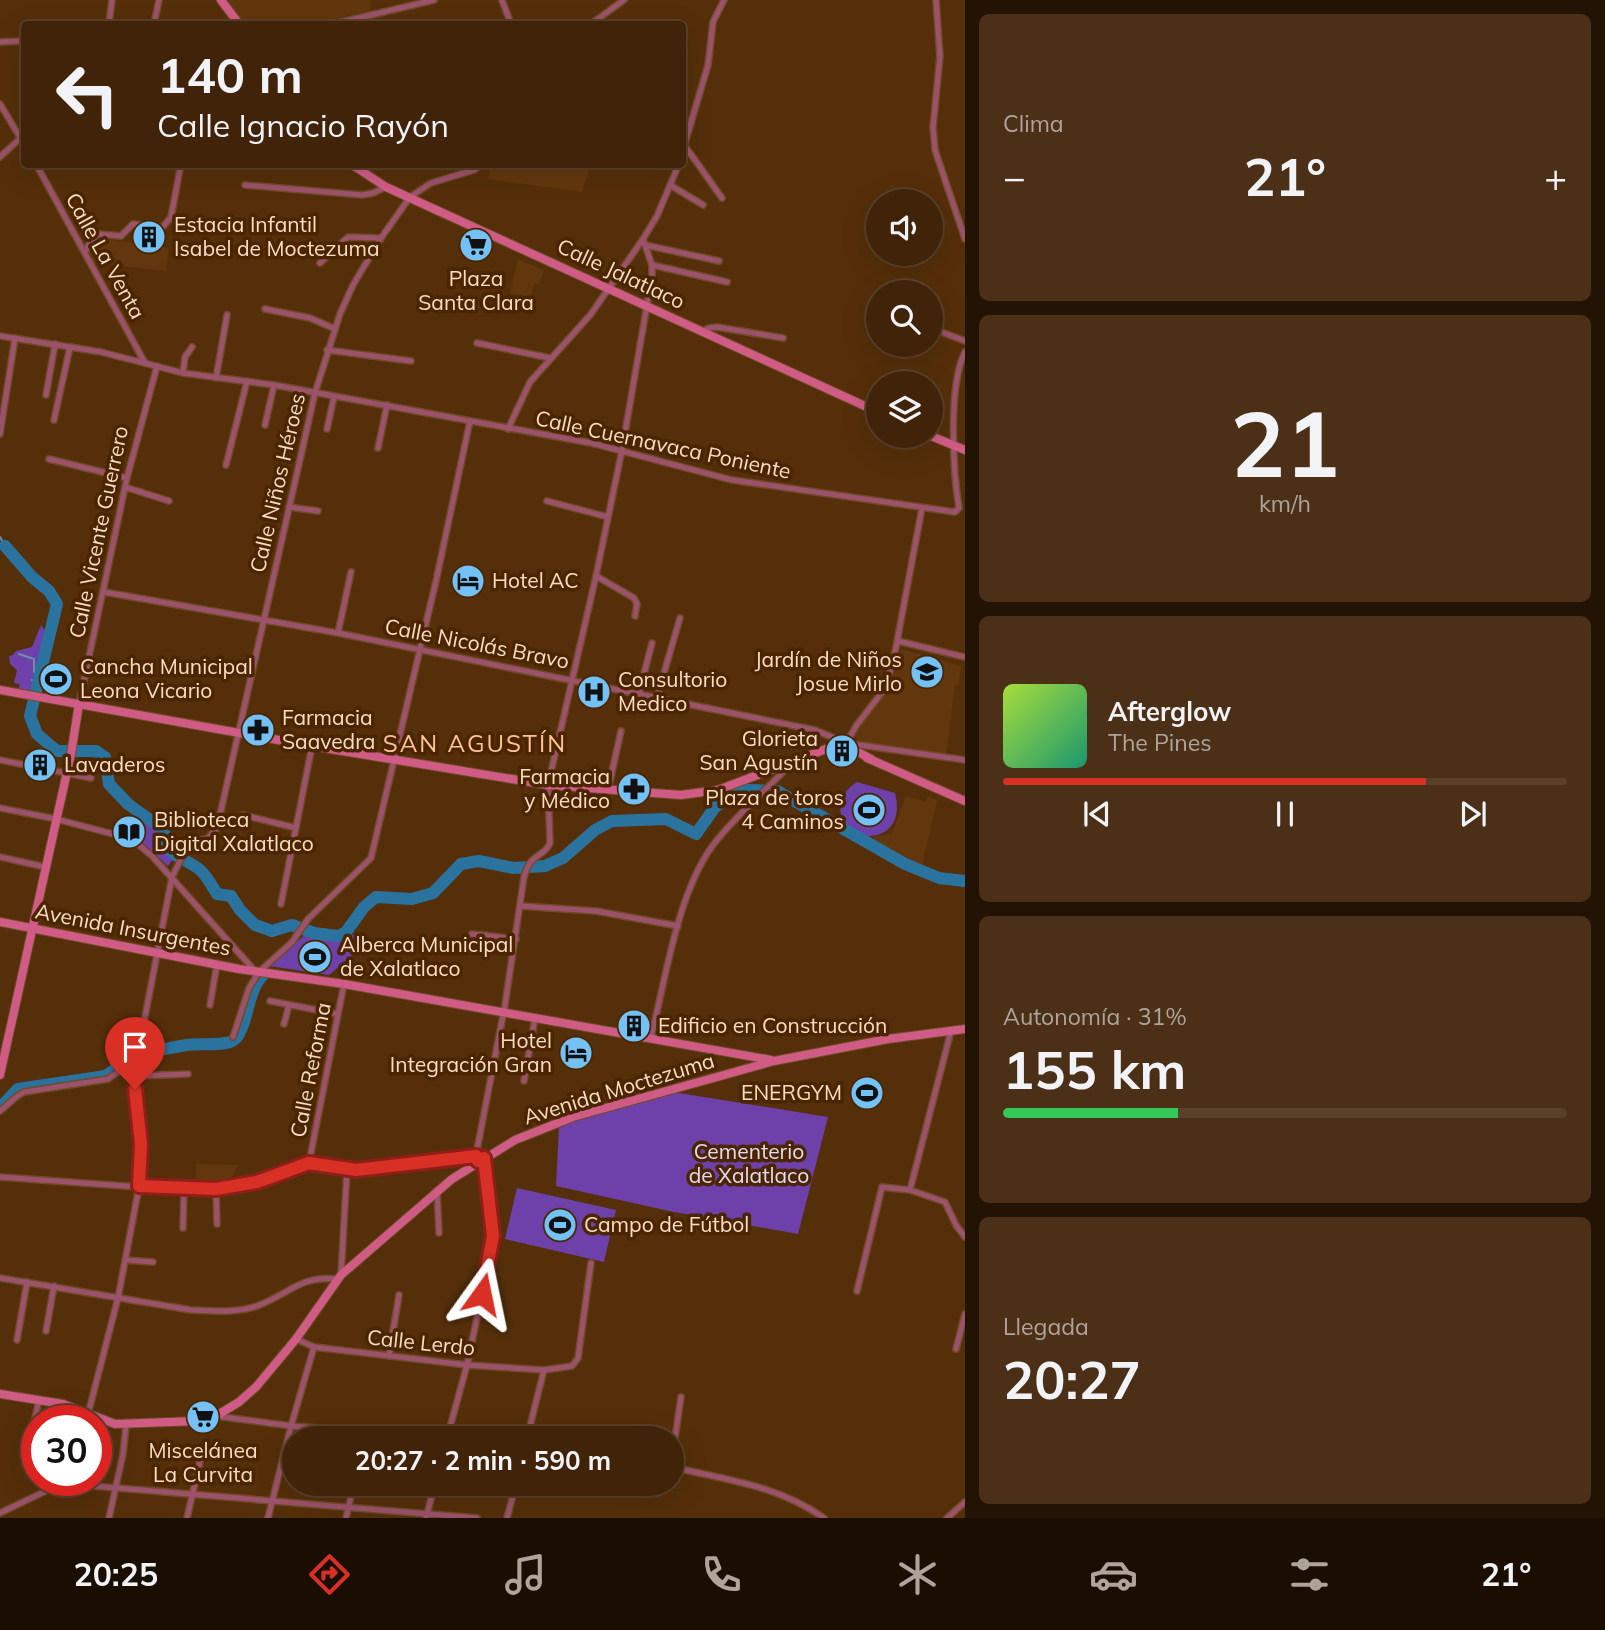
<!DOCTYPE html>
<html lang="es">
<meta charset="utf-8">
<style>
:root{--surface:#402308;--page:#4b2f16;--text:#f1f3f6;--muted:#aea49c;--line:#594029;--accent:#d93025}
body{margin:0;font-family:Mulish,sans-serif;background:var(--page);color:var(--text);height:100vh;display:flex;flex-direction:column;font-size:26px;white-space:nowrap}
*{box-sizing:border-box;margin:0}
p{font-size:23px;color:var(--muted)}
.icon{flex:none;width:38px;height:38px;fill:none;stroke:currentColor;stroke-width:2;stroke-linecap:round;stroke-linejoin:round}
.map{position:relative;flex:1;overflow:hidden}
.drawer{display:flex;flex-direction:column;gap:14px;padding:14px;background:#231304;width:640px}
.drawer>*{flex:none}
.banner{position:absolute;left:21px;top:21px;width:665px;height:147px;border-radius:7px;box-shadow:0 7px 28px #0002,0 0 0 2px var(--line);background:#402308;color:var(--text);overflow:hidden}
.controls{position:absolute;left:866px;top:189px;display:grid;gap:14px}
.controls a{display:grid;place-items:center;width:77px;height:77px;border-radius:50%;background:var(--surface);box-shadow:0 7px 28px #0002,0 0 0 2px var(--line);font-size:35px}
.speed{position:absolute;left:21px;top:1405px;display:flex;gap:14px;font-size:35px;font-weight:700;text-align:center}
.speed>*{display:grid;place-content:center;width:91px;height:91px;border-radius:50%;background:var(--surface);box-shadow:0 7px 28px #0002,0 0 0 2px var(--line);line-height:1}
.speed .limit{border:10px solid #d22;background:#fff;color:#111}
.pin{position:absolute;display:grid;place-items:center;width:60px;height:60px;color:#fff;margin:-72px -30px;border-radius:50% 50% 50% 0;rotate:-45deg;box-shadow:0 0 7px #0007}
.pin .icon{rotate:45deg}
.me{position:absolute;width:77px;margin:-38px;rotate:12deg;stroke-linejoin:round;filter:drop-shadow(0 0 5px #0008)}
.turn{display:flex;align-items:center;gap:24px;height:147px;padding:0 21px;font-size:32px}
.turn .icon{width:91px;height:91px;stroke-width:2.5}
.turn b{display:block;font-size:49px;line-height:60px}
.big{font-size:52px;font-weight:700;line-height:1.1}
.drawer .tile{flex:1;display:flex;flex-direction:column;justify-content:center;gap:10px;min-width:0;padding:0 24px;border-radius:10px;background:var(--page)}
.drawer .dial{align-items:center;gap:0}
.dial b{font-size:91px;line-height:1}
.song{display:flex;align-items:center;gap:21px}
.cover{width:84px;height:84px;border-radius:10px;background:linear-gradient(135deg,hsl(80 70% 55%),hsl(160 70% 35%))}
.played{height:7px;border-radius:4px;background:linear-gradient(90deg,var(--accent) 75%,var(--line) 75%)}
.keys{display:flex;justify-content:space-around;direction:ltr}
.heat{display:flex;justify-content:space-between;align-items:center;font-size:38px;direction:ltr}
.charge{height:10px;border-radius:5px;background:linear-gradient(90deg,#34c759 31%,var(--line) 0)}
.trip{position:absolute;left:282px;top:1426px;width:402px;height:70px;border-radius:35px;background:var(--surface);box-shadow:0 7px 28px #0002,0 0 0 2px var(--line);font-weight:700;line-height:70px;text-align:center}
.dock{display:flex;height:112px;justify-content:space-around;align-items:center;background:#1a0e03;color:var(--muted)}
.dock .icon{width:49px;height:49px}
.dock .current{color:var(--accent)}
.dock b{font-size:32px;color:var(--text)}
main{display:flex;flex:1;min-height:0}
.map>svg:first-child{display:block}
</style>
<main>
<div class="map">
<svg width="965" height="1518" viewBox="0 0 965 1518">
<rect width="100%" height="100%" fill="#552f0a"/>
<g fill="#62370d">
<path d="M226,0H370V11L310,24H245Z"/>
<path d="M491,165L492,164L591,165L582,192L488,179Z"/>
<path d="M97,238L169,248L166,271L93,263L86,254Z"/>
<path d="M518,259L544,270L539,284L535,283L530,298L510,293Z"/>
<path d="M901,649L961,666L959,685H955L946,754L860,743L853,732L889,689Z"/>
<path d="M906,796L926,802L928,796L937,801L920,873L872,850L874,836L892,834Z"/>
<path d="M196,1164L238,1165L226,1188H196Z"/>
</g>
<g fill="#6d41a9">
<path d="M41,625L47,633L33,693L18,691L20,684L14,683L17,670L10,664L9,656L13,655L16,651L32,647Z"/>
<path d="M50,664L68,668L62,694L44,690Z"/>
<path d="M857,782L895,793C910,851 833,846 841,803C843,794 849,787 857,782Z"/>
<path d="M142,819C158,828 163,832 162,850L173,859L168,866L131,833Z"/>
<path d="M306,934C324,939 338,946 354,934V954L329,975L269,966Z"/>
<path d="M667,1091L828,1117L798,1234L674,1212L556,1186L559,1126Z"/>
<path d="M517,1188L616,1210L604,1262L505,1239Z"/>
</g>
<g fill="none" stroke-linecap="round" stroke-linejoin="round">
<g stroke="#6992aa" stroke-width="2">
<path d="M0,537L5,546L0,547"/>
<path d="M19,654L34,659V672"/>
<path d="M32,680L37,685"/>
</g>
<g stroke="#2b739f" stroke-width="12">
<path d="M5,546L32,577L49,591L57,604L30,716L37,734L57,751H96L105,757L109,784L128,804L164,830C165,859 182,855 200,870C207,876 212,886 217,894L231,896L240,910L255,925L272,931L292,925L314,933L338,936L346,932L364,907L376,897L412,899L433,893L461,864L479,861L513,868L545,866L563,858L595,830L612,821L666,819L696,834L715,807L731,796L746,790L777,791L905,864L939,878L965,881"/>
<path d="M144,1052C159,1051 172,1047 187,1045C200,1043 218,1046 230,1042C238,1039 240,1032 243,1025C249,1008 250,989 263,975"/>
<path d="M0,1108L18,1089L106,1076L133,1055"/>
</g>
<defs>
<g id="minor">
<path d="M502,0L511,24"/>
<path d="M936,0L940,56L933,127L935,150L965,239"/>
<path d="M109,24L112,0"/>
<path d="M154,24L159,0"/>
<path d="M333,24L434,0"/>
<path d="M591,24L624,0"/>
<path d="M0,42L24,41"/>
<path d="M0,104L24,144"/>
<path d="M685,146L722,198"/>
<path d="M682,153L708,65L713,22L724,0"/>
<path d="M0,157L24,135"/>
<path d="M36,164L145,363"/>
<path d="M245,185L362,195L373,193L386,187"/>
<path d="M670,185L703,205"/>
<path d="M645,245L719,261"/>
<path d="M85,252L91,241L98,234L121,236L133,224L162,228L171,217L181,164"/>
<path d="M320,263L348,237L381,238"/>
<path d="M652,265L727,282"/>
<path d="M872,306L878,308"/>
<path d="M265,309L310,318L335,329"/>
<path d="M931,328L965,341"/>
<path d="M703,331L709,328L717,327L783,338"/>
<path d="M0,336L101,352L183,373L274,385L591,443L732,480L955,512L959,508C953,471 948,385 965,352"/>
<path d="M477,343L550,358"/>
<path d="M327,350L411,361"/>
<path d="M183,373L185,357L192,347"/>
<path d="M216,378L227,315"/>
<path d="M46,395L55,344"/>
<path d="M54,420L70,347"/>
<path d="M265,425L274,385"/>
<path d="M327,429L334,397"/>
<path d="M508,429L530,382L591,314L643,239L657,216L679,164"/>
<path d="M0,434L15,338"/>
<path d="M378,448L387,405"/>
<path d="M49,459L127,478"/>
<path d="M226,465L247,381"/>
<path d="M125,487L169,501"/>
<path d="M547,501L608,517"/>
<path d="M289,507L318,511"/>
<path d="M596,576L634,598L637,604L635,616"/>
<path d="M104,592L338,633L815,730L846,743L965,760"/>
<path d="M338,633L351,572"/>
<path d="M898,641L965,657"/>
<path d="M639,693L652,643"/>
<path d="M657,697L680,618"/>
<path d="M79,704L127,478L157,366"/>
<path d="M846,744L856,726L883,691L893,663L922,508"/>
<path d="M0,760L91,778"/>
<path d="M608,790L621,731"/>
<path d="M0,808L56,819L132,839L152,856L255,971"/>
<path d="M243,815L296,828"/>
<path d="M0,857L45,867"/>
<path d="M281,904L312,746"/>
<path d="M520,906L596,911L678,926"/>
<path d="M472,934L516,939"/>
<path d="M270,1001L338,1014"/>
<path d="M210,1005L217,964"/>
<path d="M284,1024L289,1005"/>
<path d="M233,1037L249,988L259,972L292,942L308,919L371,858L436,581L470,421"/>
<path d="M651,1037C666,978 677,894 713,845C735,816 765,791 791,764"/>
<path d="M136,1076L188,1074"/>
<path d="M524,1081L535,1018"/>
<path d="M0,1111L16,1097L24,1092L108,1079L137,1058"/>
<path d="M477,1162L476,1155L505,1005L524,877C531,851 543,859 550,843L548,785L596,576L622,450L652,276V265L643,239"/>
<path d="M309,1163L344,984"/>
<path d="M0,1177L139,1187L216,1189L257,1182L309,1163L356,1170L476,1155"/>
<path d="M216,1189L217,1224"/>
<path d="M437,1190L439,1233"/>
<path d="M910,1190L951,1031"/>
<path d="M183,1228L184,1188"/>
<path d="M126,1260L153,1262"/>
<path d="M341,1275L347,1170"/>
<path d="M0,1278L191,1310C212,1311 236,1313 257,1306C290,1294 299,1275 339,1279"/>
<path d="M857,1291L882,1187L910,1190L945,1202L956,1225L965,1237"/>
<path d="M46,1331L54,1286"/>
<path d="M296,1339L314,1347L467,1365L544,1370L572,1366L578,1358L591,1263"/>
<path d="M17,1340L27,1282"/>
<path d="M956,1349L965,1314"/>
<path d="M389,1356L399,1295"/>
<path d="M88,1414L118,1298L139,1187L141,1144L135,1099L137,1058L172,877L189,843L208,838L217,828L315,393L340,314L353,285L381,238L410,197L431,183L474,170L481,164"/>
<path d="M216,1416L291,1426L445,1438"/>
<path d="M447,1438L467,1365L492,1247L493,1226L484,1158"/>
<path d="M527,1438L544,1370"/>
<path d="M27,1455L39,1400"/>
<path d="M672,1459L681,1397"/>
<path d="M672,1467C727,1480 777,1485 824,1518"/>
<path d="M0,1513L48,1490L69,1484L477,1518"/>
<path d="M109,1518L123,1454L126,1425"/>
<path d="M187,1518L200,1461"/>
<path d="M268,1518L291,1426L314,1347"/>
<path d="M346,1518L354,1484"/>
<path d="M426,1518L435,1484"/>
<path d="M507,1518L516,1484"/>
<path d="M947,1518L965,1502"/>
</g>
<g id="secondary">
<path d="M221,0L239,24"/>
<path d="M351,164L386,187L878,412"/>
<path d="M931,436L965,450"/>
<path d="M0,690L312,746L548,785L681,795L718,790L826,749H849L858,752L871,759"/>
<path d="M867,758L965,801"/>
<path d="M0,922L239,969L344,984L771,1060"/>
<path d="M0,1075L71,754L79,704"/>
<path d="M0,1394L63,1404L115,1424L198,1421L216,1416L239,1402L256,1387L296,1339L341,1275L452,1179L515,1140L573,1117L774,1061L888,1039L965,1029"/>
</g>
</defs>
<use href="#minor" stroke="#6f4b28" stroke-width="8"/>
<use href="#secondary" stroke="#6f4b28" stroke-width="10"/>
<use href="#minor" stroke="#9c526b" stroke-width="5"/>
<use href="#secondary" stroke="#d05c86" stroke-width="8"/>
</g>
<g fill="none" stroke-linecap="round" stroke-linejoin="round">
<defs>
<path id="route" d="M135,1089L141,1144L139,1186L216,1189L257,1182L309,1163L356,1170L476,1156L478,1161L484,1158L493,1236L482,1294"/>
</defs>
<use href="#route" stroke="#8d1f18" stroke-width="18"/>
<use href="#route" stroke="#d93025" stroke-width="12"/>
</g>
<defs>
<symbol id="building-disc" viewBox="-11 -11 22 22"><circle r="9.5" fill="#73c1f5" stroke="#4a2500"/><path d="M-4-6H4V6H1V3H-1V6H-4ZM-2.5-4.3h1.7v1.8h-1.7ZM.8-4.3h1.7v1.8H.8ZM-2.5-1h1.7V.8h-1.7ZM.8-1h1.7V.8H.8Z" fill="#111"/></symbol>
<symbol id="supermarket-disc" viewBox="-11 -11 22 22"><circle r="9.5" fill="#73c1f5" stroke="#4a2500"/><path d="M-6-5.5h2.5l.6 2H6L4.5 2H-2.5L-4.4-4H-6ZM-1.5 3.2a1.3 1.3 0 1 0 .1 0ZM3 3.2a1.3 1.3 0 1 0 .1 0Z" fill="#111"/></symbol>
<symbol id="hotel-disc" viewBox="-11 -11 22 22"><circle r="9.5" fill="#73c1f5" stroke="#4a2500"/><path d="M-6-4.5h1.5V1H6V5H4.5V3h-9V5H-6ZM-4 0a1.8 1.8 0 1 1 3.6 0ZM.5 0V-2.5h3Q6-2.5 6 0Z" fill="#111"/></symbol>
<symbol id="school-disc" viewBox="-11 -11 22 22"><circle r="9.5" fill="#73c1f5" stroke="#4a2500"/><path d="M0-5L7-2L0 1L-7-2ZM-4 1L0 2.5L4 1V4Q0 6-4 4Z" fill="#111"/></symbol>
<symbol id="stadium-disc" viewBox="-11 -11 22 22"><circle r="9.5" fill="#73c1f5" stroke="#4a2500"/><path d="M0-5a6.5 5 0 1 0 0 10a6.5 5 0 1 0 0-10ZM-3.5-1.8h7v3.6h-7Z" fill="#111"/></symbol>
<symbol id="hospital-disc" viewBox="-11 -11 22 22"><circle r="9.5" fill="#73c1f5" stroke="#4a2500"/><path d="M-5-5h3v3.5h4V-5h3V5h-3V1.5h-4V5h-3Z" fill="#111"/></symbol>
<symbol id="pharmacy-disc" viewBox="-11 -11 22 22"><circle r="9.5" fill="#73c1f5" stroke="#4a2500"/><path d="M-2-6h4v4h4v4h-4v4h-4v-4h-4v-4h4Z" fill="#111"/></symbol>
<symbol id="library-disc" viewBox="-11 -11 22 22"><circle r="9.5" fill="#73c1f5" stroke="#4a2500"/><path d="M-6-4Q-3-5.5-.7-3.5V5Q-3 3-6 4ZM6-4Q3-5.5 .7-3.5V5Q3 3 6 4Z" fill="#111"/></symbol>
</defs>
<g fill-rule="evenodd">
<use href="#building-disc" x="130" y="218" width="38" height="38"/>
<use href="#supermarket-disc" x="457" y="226" width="38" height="38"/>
<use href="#hotel-disc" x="449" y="562" width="38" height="38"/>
<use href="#school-disc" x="908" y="653" width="38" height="38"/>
<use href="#stadium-disc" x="37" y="660" width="38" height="38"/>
<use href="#hospital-disc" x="575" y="673" width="38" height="38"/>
<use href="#pharmacy-disc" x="239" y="711" width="38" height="38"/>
<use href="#building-disc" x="823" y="732" width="38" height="38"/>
<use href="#building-disc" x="21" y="746" width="38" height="38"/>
<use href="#pharmacy-disc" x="615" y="770" width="38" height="38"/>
<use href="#stadium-disc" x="850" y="791" width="38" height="38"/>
<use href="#library-disc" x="110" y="813" width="38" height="38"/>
<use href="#stadium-disc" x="296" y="938" width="38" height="38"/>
<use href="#building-disc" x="615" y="1007" width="38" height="38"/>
<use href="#hotel-disc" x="557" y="1034" width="38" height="38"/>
<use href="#stadium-disc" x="848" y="1074" width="38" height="38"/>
<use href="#stadium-disc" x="541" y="1206" width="38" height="38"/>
<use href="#supermarket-disc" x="184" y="1398" width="38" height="38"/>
</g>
<g text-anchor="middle" stroke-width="7" stroke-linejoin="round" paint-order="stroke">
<g font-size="21" fill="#fadcc4" stroke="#4a2500" text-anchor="start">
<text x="174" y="232">Estacia Infantil<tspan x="174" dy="24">Isabel de Moctezuma</tspan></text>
<text x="476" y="286" text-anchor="middle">Plaza<tspan x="476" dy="24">Santa Clara</tspan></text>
<text x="492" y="588">Hotel AC</text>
<text x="902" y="667" text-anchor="end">Jardín de Niños<tspan x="902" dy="24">Josue Mirlo</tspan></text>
<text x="80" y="674">Cancha Municipal<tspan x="80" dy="24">Leona Vicario</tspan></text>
<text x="618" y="687">Consultorio<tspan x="618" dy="24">Medico</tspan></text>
<text x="282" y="725">Farmacia<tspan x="282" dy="24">Saavedra</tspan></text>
<text x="818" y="746" text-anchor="end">Glorieta<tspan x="818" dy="24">San Agustín</tspan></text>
<text x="64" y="772">Lavaderos</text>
<text x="610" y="784" text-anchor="end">Farmacia<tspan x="610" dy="24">y Médico</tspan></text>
<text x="844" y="805" text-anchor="end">Plaza de toros<tspan x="844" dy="24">4 Caminos</tspan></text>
<text x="154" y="827">Biblioteca<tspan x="154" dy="24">Digital Xalatlaco</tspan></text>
<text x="340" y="952">Alberca Municipal<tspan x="340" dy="24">de Xalatlaco</tspan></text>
<text x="658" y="1033">Edificio en Construcción</text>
<text x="552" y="1048" text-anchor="end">Hotel<tspan x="552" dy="24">Integración Gran</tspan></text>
<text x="842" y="1100" text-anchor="end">ENERGYM</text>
<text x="584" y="1232">Campo de Fútbol</text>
<text x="203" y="1458" text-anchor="middle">Miscelánea<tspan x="203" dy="24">La Curvita</tspan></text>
</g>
<g font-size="21" fill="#fadcc4" stroke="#4a2500">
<text transform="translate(105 256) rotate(61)" y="7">Calle La Venta</text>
<text transform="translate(621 274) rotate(25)" y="7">Calle Jalatlaco</text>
<text transform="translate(663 445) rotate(12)" y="7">Calle Cuernavaca Poniente</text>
<text transform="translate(278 483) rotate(-77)" y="7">Calle Niños Héroes</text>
<text transform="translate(99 532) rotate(-78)" y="7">Calle Vicente Guerrero</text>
<text transform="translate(477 644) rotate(11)" y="7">Calle Nicolás Bravo</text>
<text transform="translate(133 930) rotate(11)" y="7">Avenida Insurgentes</text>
<text transform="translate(311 1070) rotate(-79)" y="7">Calle Reforma</text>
<text transform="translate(619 1089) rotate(-17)" y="7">Avenida Moctezuma</text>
<text transform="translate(421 1343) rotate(6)" y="7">Calle Lerdo</text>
</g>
<g font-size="21" fill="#e2d9f5" stroke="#4a2500">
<text x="749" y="1159">Cementerio<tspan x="749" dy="24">de Xalatlaco</tspan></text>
</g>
<g font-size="24" letter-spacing="2" fill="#fec494" stroke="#4a2500">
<text x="475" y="752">SAN AGUSTÍN</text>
</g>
</g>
</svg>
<div class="controls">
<a><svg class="icon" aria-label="sound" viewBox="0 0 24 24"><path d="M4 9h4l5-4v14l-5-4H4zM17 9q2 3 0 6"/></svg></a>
<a><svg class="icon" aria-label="search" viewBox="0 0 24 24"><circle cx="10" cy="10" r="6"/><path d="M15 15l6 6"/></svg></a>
<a><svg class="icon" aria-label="layers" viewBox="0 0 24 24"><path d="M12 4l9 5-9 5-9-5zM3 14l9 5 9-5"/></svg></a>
</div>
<div class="speed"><div class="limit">30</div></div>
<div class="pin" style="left:135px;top:1089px;background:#d93025"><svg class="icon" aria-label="arrive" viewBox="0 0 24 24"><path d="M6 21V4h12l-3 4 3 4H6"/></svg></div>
<svg class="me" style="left:482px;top:1294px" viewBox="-20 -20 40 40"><path d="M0-17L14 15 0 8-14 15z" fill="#d93025" stroke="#fff" stroke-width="4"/></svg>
<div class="trip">20:27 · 2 min · 590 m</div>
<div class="banner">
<div class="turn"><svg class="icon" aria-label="left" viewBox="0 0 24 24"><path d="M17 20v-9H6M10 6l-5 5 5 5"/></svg><div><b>140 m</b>Calle Ignacio Rayón</div></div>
</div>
</div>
<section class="drawer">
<div class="tile"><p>Clima</p>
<div class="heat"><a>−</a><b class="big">21°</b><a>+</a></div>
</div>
<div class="tile dial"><b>21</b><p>km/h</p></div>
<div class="tile">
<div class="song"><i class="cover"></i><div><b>Afterglow</b><p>The Pines</p></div></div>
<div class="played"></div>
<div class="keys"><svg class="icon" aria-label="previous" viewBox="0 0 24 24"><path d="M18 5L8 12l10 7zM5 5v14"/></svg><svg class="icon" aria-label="pause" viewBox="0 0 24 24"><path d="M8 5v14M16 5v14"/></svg><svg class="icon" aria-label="next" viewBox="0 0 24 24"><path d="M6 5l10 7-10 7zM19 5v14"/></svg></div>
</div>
<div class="tile"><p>Autonomía · 31%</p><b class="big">155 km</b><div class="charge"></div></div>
<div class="tile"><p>Llegada</p><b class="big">20:27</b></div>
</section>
</main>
<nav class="dock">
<b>20:25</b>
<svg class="icon current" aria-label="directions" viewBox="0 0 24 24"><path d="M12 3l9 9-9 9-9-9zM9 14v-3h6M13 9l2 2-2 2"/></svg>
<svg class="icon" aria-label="music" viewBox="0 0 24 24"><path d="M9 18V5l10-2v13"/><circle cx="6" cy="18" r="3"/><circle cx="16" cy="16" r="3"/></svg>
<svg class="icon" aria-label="phone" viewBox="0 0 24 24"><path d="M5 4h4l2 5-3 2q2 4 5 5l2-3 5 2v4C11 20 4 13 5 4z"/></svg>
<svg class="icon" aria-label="climate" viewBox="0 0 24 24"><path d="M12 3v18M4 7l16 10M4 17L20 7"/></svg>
<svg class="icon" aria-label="car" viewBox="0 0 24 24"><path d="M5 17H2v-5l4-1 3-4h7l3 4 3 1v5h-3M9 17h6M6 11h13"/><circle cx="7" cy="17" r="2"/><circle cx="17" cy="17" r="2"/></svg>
<svg class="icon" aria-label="filters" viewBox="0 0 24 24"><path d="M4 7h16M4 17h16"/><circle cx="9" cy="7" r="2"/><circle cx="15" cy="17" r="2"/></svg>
<b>21°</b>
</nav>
